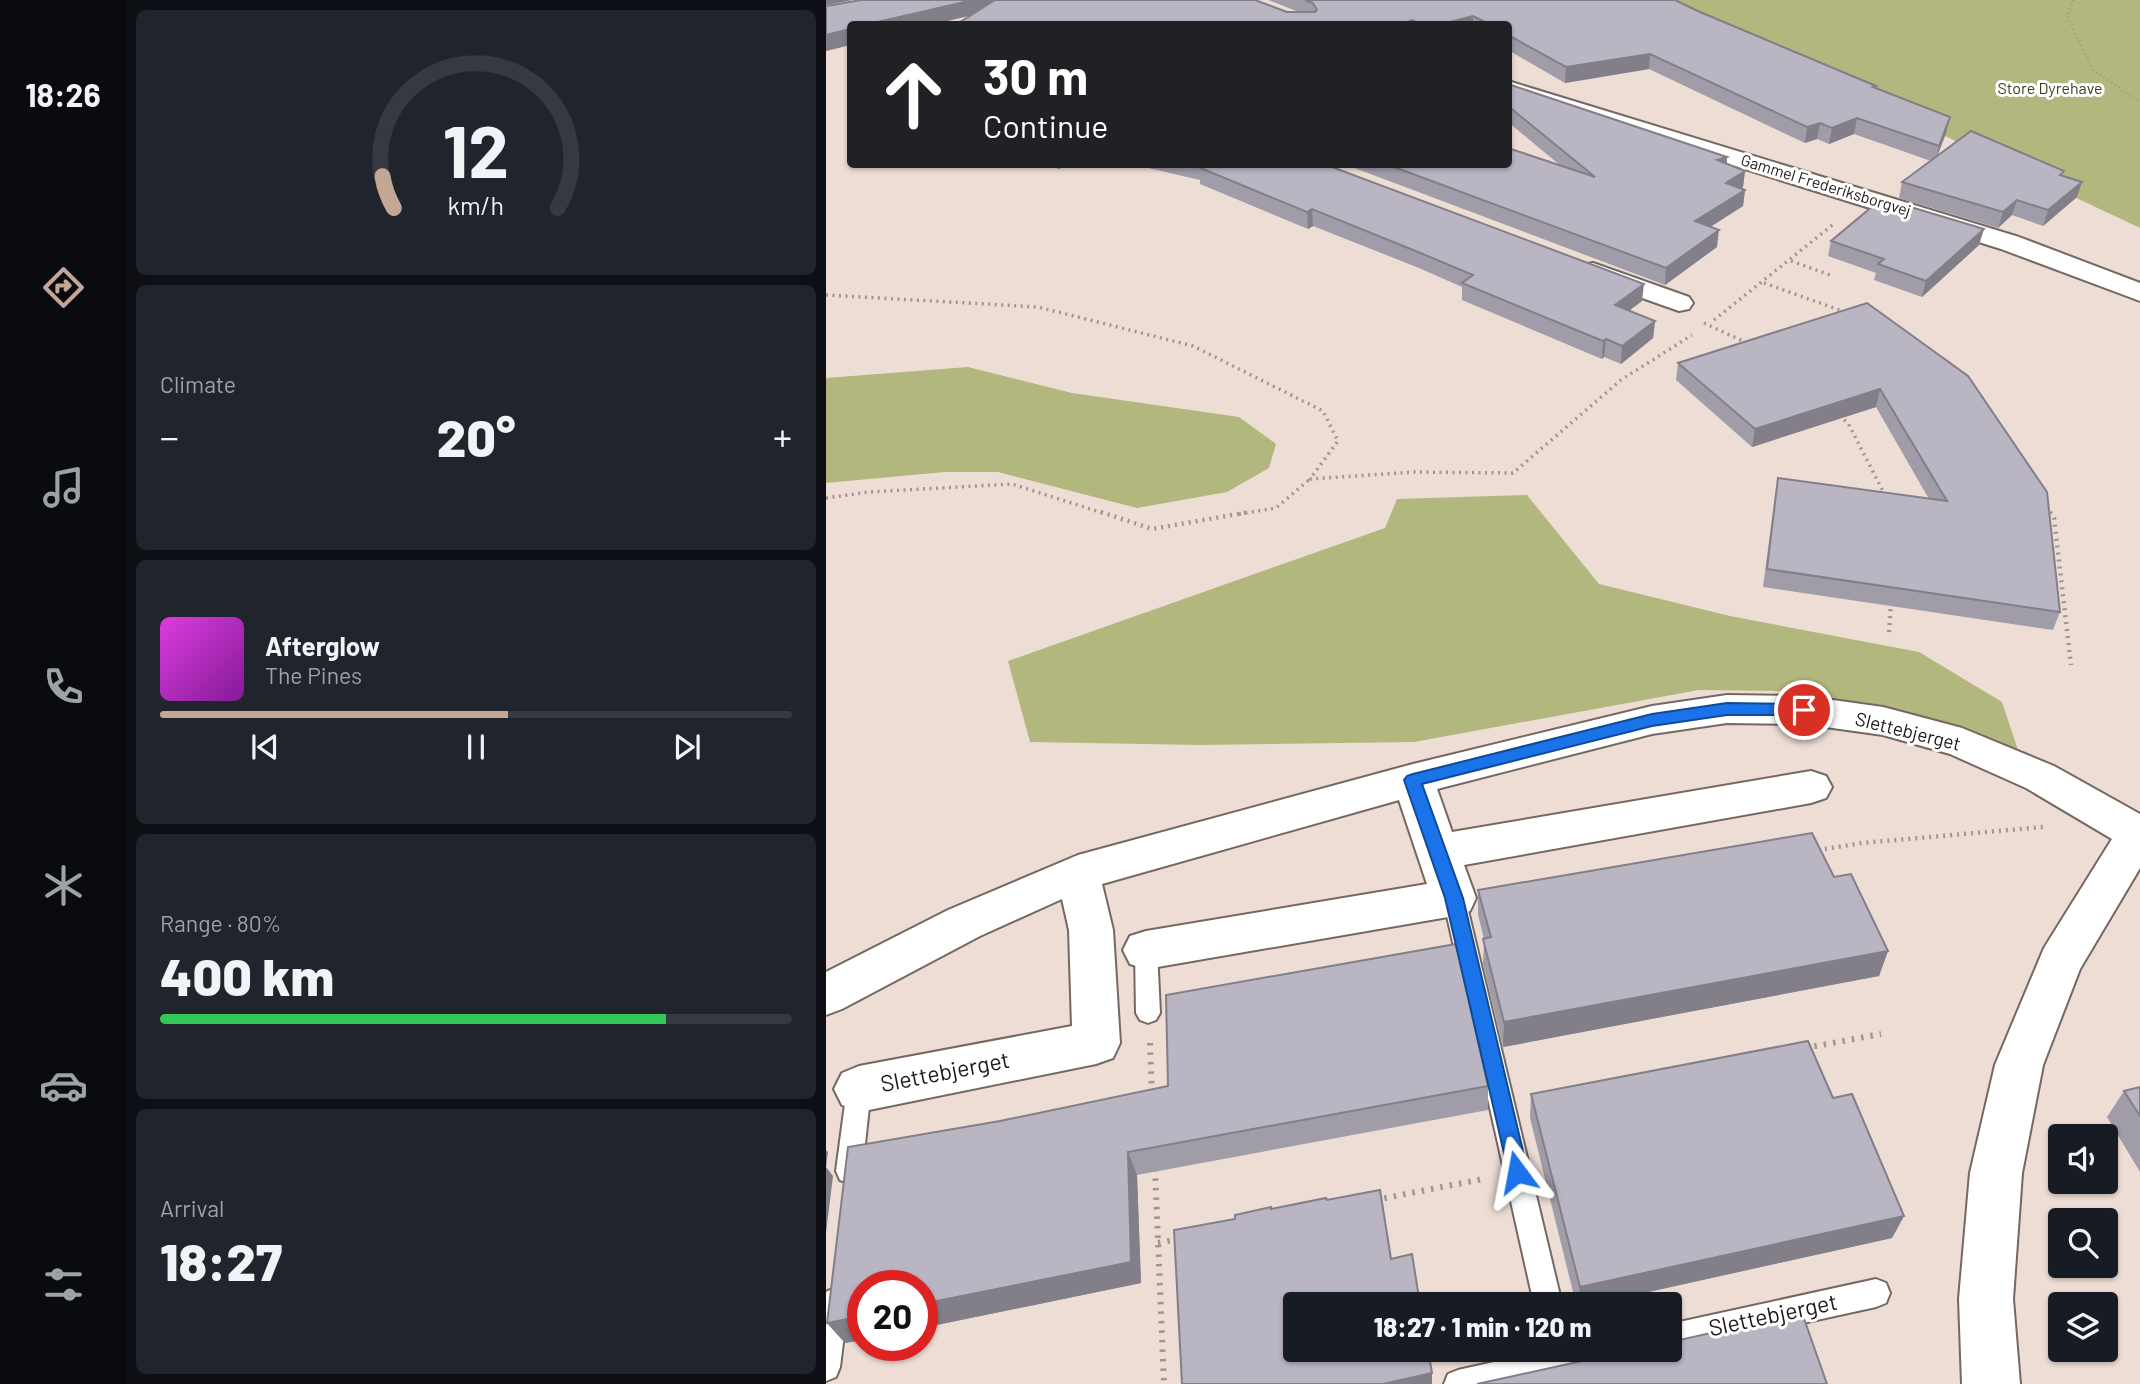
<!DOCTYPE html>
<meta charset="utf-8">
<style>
:root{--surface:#171b24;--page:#20242c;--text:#f1f3f6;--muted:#9ea1a6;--line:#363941;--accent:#c4a695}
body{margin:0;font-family:Barlow,sans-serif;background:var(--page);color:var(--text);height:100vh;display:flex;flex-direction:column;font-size:26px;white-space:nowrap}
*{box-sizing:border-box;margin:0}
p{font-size:23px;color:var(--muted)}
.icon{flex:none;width:38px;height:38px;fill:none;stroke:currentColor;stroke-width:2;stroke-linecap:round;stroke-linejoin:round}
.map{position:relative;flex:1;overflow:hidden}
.sheet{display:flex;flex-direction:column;gap:10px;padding:10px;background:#0d0f14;width:700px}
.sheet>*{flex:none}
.top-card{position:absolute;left:21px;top:21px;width:665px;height:147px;border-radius:7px;box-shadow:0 2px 5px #0004;background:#202124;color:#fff;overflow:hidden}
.controls{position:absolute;left:1222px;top:1124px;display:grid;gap:14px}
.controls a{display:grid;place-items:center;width:70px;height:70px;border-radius:7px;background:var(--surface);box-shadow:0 2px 5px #0004;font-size:35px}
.speed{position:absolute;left:21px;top:1270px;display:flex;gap:14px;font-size:35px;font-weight:700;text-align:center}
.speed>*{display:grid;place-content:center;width:91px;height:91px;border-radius:50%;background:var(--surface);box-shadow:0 2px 5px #0004;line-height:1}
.speed .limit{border:10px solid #d22;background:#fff;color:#111}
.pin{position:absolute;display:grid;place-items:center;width:60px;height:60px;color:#fff;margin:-30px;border:4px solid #fff;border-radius:50%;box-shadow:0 2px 7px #0007}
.me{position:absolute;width:77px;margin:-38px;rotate:347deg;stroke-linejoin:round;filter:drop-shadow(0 0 5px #0008)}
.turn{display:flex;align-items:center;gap:24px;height:147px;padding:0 21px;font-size:32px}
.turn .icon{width:91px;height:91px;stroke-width:2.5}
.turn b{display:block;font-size:49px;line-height:60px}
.big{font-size:52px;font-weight:800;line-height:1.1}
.sheet .card{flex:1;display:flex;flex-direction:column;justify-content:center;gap:10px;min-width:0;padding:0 24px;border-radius:10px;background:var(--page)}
.sheet .dial{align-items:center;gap:0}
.dial svg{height:182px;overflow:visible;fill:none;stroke:var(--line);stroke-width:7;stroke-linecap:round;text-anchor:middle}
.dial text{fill:var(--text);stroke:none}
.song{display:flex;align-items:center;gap:21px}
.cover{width:84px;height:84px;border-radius:10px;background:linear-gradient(135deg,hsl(300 70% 55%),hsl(290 70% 35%))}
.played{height:7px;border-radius:4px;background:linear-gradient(90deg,var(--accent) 55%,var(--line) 55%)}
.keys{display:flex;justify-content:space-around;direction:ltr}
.heat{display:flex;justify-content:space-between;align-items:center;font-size:38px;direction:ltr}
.charge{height:10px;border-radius:5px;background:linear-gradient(90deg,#34c759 80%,var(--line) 0)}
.trip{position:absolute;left:457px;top:1292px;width:399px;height:70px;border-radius:7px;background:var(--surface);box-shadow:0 2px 5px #0004;font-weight:800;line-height:70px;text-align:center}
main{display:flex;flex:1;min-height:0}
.tab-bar{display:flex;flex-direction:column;width:126px;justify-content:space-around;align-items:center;background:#090b0e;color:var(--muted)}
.tab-bar .icon{width:49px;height:49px}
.tab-bar .on{color:var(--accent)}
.tab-bar b{font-size:32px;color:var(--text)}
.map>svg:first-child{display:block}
</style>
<main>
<nav class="tab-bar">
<b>18:26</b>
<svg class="icon on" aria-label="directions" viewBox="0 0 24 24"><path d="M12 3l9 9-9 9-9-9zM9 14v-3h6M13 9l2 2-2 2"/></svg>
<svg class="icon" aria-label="music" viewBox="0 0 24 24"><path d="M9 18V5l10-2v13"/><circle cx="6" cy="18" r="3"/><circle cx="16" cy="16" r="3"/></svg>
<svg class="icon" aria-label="phone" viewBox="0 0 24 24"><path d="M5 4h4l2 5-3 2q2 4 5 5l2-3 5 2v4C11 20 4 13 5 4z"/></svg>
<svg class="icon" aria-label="climate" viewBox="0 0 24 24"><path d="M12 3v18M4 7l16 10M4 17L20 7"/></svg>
<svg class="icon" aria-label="car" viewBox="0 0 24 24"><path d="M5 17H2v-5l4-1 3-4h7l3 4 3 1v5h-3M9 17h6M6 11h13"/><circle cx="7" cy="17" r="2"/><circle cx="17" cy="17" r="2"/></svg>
<svg class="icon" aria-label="filters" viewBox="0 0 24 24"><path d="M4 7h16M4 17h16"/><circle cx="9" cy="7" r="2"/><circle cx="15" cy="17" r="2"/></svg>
</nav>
<section class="sheet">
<div class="card dial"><svg viewBox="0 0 100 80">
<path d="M14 69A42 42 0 1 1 86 69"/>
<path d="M14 69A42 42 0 0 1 9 55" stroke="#c4a695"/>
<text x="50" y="56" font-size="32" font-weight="700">12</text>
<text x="50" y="72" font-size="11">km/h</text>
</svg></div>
<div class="card"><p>Climate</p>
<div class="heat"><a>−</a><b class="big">20°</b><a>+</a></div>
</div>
<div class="card">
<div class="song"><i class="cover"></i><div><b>Afterglow</b><p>The Pines</p></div></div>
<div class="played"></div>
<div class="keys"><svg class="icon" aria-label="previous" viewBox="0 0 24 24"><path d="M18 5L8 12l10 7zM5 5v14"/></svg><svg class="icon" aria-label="pause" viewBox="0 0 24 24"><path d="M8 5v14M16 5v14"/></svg><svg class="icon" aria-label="next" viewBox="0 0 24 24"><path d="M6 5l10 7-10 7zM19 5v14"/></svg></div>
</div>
<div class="card"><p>Range · 80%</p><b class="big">400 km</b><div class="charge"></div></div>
<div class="card"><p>Arrival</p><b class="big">18:27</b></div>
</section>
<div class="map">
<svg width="1314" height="1384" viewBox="0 0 1314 1384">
<rect width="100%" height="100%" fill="#edddd5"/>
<g fill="#b2b87d">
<path d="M831,0H1314V228Z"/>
<path d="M142,367L246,393L413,417L450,444L443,468L401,492L311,508L172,472H119L0,483V378Z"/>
<path d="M701,495L773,584L904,616L1093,652L1176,702L1192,750L955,691L873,690L588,742L374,745L204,742L182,661L559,528L571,499Z"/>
</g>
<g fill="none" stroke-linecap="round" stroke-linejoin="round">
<defs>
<g id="service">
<path d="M628,889L636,892L639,898L736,1304H708L617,898L620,892Z"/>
<path d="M320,940L328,943L331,950L334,1013L330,1020L322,1023L314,1020L310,1013L309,950L312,943Z"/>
<path d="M33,1078L42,1081L45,1089L36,1171L32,1180L23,1183L14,1180L10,1171L21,1089L24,1081Z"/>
<path d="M1050,1279L1060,1283L1064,1293L1060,1303L1050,1307L844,1352L837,1349H844V1324Z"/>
<path d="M8,1288L18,1292L22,1302L14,1367L10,1377L0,1381V1292Z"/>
<path d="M726,1349H805L801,1359L791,1363L696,1384H618L622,1374L632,1370Z"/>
</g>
<g id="minor">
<path d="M767,263L863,297L867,303L863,309L853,311L757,277L753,271L757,265Z"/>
<path d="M901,695L978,696L1057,707L1136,728L1228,766L1314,814V868L1254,969L1217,1065L1196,1173L1187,1299L1194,1384H1136L1133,1299L1144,1173L1169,1065L1218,948L1286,839L1200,788L1124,754L1057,735L978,724L901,723L826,734L611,789L626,832L985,771L1000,776L1006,787L1000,798L985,803L638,865L650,898L644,911L628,916L320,969L304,964L297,950L304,936L320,931L601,884L573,800L276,884L287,930L294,1043L287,1058L270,1064L33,1112L16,1105L8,1089L16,1073L33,1066L246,1026L243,930L236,899L154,936L16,1009L0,1015V972L122,910L252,855L587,764L826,706Z"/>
</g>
<path id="tertiary" d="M682,81L1193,237L1314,283V301L1175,249L682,95Z"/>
</defs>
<use href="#service" stroke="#766861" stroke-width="4"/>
<use href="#minor" stroke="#766861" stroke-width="4"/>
<use href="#tertiary" stroke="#766861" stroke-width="4"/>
<path stroke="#a1958f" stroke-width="2.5" stroke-dasharray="1 3.5" stroke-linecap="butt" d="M1247,0L1241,16L1267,70L1314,102"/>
<g stroke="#a1958f" stroke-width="3.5" stroke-dasharray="2 4.5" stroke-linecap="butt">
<path d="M965,261L1004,275"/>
<path d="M938,283L1019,312"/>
<path d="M0,295L212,307L367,346L497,411L512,441L484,479L588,472L687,473L795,380L866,335"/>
<path d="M888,320L1009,223"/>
<path d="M878,323L921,343"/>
<path d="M1013,416L1022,423L1059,495"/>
<path d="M0,498L43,492L186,484L280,514"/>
<path d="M1221,508L1225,514"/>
<path d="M413,514L450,508L484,479"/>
</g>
<g stroke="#a1958f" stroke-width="4.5" stroke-dasharray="2 5" stroke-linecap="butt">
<path d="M275,512L326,529L423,512"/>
<path d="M1224,512L1228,518L1245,665"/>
<path d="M1063,632L1065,603"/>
<path d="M992,850L1036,843L1217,827"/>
</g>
<g stroke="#a1958f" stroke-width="6" stroke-dasharray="2.5 7" stroke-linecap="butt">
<path d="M324,1043L326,1094"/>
<path d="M979,1048L1055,1034"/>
<path d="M329,1169L338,1384"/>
<path d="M549,1200L657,1179"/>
<path d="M332,1243L352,1239"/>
</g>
<use href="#service" fill="#fff" fill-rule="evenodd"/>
<use href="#minor" fill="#fff" fill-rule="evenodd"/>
<use href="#tertiary" fill="#fff" fill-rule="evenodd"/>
</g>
<g fill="#a09ca8">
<path d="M442,0H849L874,12L1050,86V88L1120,133L1111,156L1237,176L1251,197L1217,226L1186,215L1172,228L1073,198L1076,182L1105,161L1028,134L1003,144L991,139L979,143L823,69L739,83L682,50V24H131L144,16L24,24V45L0,51V6L473,12Z"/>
<path d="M682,84L901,157V164L919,171L917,187L915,188L919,190L917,206L884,227L891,247L839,285L518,164H682L735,166L682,122Z"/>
<path d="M216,164H241L233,169Z"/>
<path d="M305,164H498L816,301L803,311L829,321L827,338L795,364L778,357L776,359L636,300V287L593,268L487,226L482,229L374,184V180Z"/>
<path d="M1005,241L1153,245L1096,297L1048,280L1050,273L1002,256Z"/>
<path d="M1041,303L1234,612L1227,630L937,587L949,496L952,478L1103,499L1050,407L926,447L850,380L852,363Z"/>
<path d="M1008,877L1062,951L1053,976L677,1047L657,964L658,939L652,915V890Z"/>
<path d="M662,1086V1110L311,1175L315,1283L96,1328V1286H37V1340L19,1343L1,1323L22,1147Z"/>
<path d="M1314,1087V1172L1281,1117L1298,1091Z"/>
<path d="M705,1094L1007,1098L1078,1216L1066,1238L768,1304H750L704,1118Z"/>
</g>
<g fill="#827f88">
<path d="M0,0H27L0,5Z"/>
<path d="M147,0H184L185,6L109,24H43Z"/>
<path d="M647,16V24H616Z"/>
<path d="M24,29V45L0,51V35Z"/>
<path d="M824,54L823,69L739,83L740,67Z"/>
<path d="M1124,117L1120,133L1109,162L1113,146Z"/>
<path d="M1031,118L1028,134L1003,144L1006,128Z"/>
<path d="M994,123L991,139L979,143L981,127Z"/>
<path d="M901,157L899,173L891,160Z"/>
<path d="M232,164H241L233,169Z"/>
<path d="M919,171L917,187L898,199L900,183Z"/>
<path d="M1256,182L1251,197L1217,226L1222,210Z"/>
<path d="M919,190L917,206L867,238L869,221Z"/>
<path d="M1191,200L1186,215L1172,228L1177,212Z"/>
<path d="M486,209L487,226L482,229L481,212Z"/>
<path d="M1158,229L1153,245L1096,297L1100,281Z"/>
<path d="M893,230L891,247L839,285L840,268Z"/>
<path d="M818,284L816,301L787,322L789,305Z"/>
<path d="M829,321L827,338L795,364L796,346Z"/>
<path d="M780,339L778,357L776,359L777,341Z"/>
<path d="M1054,389L1050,407L926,447L929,429Z"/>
<path d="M1062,951L1053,976L677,1047L678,1022Z"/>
<path d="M0,1150L2,1152L0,1167L7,1176L0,1233Z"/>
<path d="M302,1152L311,1175L315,1283L96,1328V1304Z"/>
<path d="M1078,1216L1066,1238L768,1304H751L754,1287Z"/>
<path d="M37,1316V1340L19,1343L1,1323Z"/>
<path d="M606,1373V1384H557Z"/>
</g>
<g fill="#bab5c3" stroke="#827f88" stroke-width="2">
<path d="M35,0H147L43,24H24V29L0,35V6Z"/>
<path d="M169,0H429L461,12H489L491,10L487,3L479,0H849L874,12L1050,86L1047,87L1124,117L1113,146L1031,118L1006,128L994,123L981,127L824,54L740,67L682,35V24H663L647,16L616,24H594L586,20L577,24H131Z"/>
<path d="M682,84L901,157L891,160L919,171L900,183L919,190L869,221L893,230L840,268L560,164H682V148L769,177L682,106Z"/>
<path d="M1145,131L1238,171L1234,175L1256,182L1222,210L1191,200L1177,212L1076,182Z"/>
<path d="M373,164H498L818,284L789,305L829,321L796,346L780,339L777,341L636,283L647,275L592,252L486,209L481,212L372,167L376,165Z"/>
<path d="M1068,202L1158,229L1100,281L1052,264L1058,259L1005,241L1047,206L1064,212Z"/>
<path d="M1041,303L1142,376L1221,492L1234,612L941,569L952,478L1121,501L1054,389L929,429L852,363Z"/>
<path d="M986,833L1008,877L1025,874L1062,951L678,1022L657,939L665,937L652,890Z"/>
<path d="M630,944L662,1086L302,1152L305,1262L96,1304V1286H37V1316L1,1323L22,1147L174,1121L342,1086L340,995Z"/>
<path d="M982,1041L1007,1098L1026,1094L1078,1216L754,1287L705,1094Z"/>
<path d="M1314,1087V1116L1298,1091Z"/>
<path d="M554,1190L565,1259L586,1254L594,1304H469V1349H602L606,1373L557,1384H356L348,1230L409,1219V1215L445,1207V1209L500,1198L501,1200Z"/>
<path d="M976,1313L1001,1384H651L810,1349H844V1342Z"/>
</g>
<path fill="#1a73e8" stroke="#114b97" stroke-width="2" d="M901,703L978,704L986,710L978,715H901L826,726L596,784L637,898L702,1172L699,1179L691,1182L684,1179L619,898L578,780L581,776L587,774L826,714Z"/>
<g text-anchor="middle" stroke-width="6" stroke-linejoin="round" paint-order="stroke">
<g font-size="16" fill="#3c3f1a" stroke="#fff">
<text x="1224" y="94">Store Dyrehave</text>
</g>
<g font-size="16" fill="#1e1916" stroke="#fff">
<text transform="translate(1000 185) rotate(17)" y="6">Gammel Frederiksborgvej</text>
</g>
<g font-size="19" fill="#1e1916" stroke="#fff">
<text transform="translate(1082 731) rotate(14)" y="7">Slettebjerget</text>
</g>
<g font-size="23" fill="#1e1916" stroke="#fff">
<text transform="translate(119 1072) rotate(-11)" y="8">Slettebjerget</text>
<text transform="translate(947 1315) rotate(-12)" y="8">Slettebjerget</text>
</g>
</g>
</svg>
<div class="controls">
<a><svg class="icon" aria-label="sound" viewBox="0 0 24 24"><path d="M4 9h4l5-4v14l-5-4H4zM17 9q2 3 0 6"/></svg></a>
<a><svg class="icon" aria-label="search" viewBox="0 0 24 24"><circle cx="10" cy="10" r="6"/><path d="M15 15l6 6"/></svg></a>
<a><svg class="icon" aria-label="layers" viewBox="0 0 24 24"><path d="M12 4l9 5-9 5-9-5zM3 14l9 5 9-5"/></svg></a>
</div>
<div class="speed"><div class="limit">20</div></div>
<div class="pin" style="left:978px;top:710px;background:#d93025"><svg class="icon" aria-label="arrive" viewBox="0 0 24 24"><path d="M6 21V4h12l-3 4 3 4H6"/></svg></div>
<svg class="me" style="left:691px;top:1172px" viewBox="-20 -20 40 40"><path d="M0-17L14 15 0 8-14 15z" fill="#1a73e8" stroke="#fff" stroke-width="4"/></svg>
<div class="trip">18:27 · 1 min · 120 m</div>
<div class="top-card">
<div class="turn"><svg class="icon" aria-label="ahead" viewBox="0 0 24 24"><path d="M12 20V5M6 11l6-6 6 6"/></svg><div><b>30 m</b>Continue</div></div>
</div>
</div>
</main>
